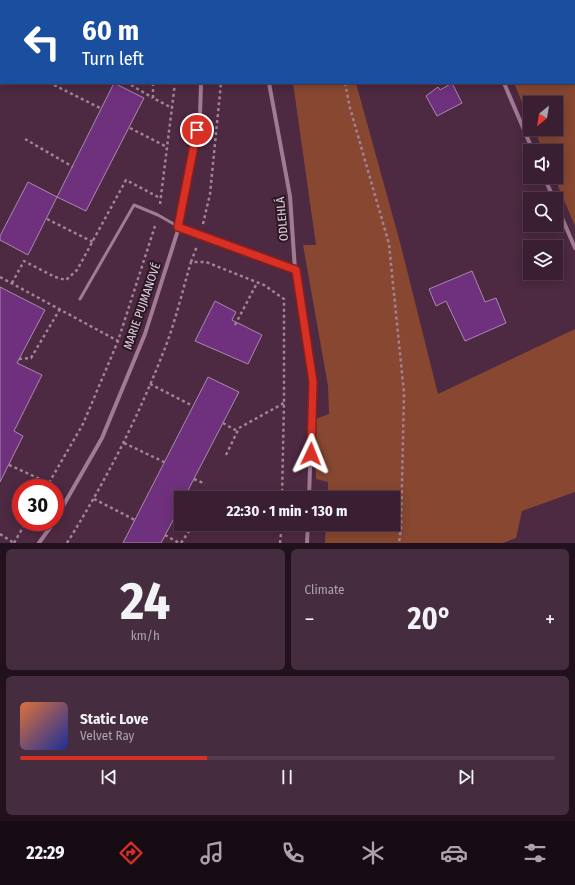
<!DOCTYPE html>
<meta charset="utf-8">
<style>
:root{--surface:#3a1f32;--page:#452c3e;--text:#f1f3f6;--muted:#aba2ac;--line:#543d4d;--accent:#d93025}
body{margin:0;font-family:"Fira Sans Condensed",sans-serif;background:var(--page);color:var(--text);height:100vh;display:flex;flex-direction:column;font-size:15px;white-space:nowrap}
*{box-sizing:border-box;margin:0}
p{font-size:13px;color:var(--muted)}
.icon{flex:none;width:22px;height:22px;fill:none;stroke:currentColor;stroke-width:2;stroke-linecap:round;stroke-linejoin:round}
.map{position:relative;height:543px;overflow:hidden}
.sheet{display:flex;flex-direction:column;gap:6px;padding:6px;background:#20111c;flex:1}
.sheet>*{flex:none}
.banner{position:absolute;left:0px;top:0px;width:575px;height:84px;box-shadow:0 2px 10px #0003,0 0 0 1px var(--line);background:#1a4fa0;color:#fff;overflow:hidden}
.needle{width:26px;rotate:210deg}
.buttons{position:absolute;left:523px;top:96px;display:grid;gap:8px}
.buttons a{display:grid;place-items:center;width:40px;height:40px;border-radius:0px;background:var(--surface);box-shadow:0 2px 10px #0003,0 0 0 1px var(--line);font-size:20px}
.speed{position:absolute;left:12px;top:479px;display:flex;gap:8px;font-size:20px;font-weight:700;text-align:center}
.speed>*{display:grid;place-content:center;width:52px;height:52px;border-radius:50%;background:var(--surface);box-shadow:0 2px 10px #0003,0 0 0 1px var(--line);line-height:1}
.speed .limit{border:6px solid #d22;background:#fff;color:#111}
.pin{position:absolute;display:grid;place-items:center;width:34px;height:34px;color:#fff;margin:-17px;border:2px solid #fff;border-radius:50%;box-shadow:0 1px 4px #0007}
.me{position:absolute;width:44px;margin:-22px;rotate:2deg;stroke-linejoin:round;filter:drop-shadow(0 0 3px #0008)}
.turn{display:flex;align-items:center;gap:14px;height:84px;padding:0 16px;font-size:18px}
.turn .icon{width:52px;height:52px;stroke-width:2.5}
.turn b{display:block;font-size:28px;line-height:34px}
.big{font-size:30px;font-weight:700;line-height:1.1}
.sheet .card{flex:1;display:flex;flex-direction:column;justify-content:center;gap:6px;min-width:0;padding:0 14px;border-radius:6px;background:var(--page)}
.sheet .dial{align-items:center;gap:0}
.dial b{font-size:52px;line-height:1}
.song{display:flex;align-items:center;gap:12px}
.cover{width:48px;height:48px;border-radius:6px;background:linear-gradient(135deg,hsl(20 70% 55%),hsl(230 70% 35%))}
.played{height:4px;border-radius:2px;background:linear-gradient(90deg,var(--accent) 35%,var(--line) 35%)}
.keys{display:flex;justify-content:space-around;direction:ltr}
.heat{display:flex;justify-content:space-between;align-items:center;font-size:22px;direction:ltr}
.sheet .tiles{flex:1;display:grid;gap:6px;grid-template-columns:1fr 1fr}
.card:last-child{grid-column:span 2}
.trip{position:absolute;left:174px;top:491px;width:226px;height:40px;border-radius:0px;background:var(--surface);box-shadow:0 2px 10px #0003,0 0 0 1px var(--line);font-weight:700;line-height:40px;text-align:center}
.menu{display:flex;height:64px;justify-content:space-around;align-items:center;background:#170c14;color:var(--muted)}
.menu .icon{width:28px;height:28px}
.menu .on{color:var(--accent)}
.menu b{font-size:18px;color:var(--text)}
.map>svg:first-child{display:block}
</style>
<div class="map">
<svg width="575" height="543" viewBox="0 0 575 543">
<rect width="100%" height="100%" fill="#4d2942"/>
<path fill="#5b304d" d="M339,0H430L428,1Z"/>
<g fill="#874731">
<rect x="265" y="0" width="66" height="1"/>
<path d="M492,0H575V226L554,177H556V151H543L534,129H556V103H530V121L514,83H574V1H489Z"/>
<path d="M293,83H356L401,246L438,394L575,329V492L522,511L516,538L503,543H325L326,524H393V498H328V482L316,479L315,419L329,414L328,386L303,245H316Z"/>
</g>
<g fill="#6f317d" stroke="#a88aaf">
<path d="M114,83L144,98L86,211L57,197Z"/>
<path d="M452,83L462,103L437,116L426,96L438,87L440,90Z"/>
<path d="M28,182L57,197L28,255L0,240V236Z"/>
<path d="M472,271L485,302L496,298L506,323L465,341L446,301L436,306L429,289Z"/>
<path d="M0,287L45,310L17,363L42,375L14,431L23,436L0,482Z"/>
<path d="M215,301L236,312L232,320L262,335L248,364L195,341Z"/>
<path d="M208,377L239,392L184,498H181V505L161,543H123Z"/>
</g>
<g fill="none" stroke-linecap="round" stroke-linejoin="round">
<g stroke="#a08396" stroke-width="2.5" stroke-dasharray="3 3" stroke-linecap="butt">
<path d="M156,0V1"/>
<path d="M179,0V1"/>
<path d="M226,1V0"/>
<path d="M153,83V98L172,108"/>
<path d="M345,83L350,108L389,244L404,393L401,528L399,543"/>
<path d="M54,85L102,109"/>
<path d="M131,85L153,98"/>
<path d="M130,128L167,147"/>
<path d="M25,139L73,167"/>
<path d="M160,204L175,83"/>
<path d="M47,219L93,242"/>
<path d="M203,224L210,194L221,83"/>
<path d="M191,262L197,246"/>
<path d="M0,277L118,341"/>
<path d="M12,283L24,261L55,277L66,280L77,270L126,180L160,198"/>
<path d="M235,325L257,283"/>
<path d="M19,359L31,358L60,309"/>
<path d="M150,384L193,406"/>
<path d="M223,423L237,431"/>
<path d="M124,443L164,462"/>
<path d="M226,455L239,428L284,403"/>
<path d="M9,465L49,483"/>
<path d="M194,479L205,484"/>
<path d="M46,488L83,424L118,341L155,226"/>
<path d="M94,499L135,520"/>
<path d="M0,534L14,543"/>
<path d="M165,535L179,543"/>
<path d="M14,543L26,522"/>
<path d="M67,543C105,482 137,420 163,353C175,324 182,292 191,262H206L264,285L284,299V403L282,498"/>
<path d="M181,543L194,524"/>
<path d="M280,543L282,524"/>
</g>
<path stroke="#a27a94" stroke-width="3" d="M80,299L134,205L158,215L179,227"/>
<g stroke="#a27a94" stroke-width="4">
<path d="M205,0V1"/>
<path d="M468,0L469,1"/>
<path d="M269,83L290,196L295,270L313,382L309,498"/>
<path d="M504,83L533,151"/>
<path d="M544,177L554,199"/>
<path d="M556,204L575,248"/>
<path d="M179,227L295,270"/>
<path d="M55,520L102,438L145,334L179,227L200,116L201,83"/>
<path d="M39,543L54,522"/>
<path d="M307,543L308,524"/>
</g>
</g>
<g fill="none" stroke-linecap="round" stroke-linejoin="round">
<defs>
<path id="route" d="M197,130L178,227L296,270L313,382L311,454"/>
</defs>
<use href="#route" stroke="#8d1f18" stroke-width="10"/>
<use href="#route" stroke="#d93025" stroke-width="7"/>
</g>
<g text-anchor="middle" stroke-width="4" stroke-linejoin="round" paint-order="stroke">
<g font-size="12" fill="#e5cedc" stroke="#291924">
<text transform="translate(282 219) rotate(-95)" y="4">ODLEHLÁ</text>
<text transform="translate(142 306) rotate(-71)" y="4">MARIE PUJMANOVÉ</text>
</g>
</g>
</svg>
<div class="buttons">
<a><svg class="needle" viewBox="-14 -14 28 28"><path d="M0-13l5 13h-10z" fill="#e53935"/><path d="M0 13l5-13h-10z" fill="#aba2ac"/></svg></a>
<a><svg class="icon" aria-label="sound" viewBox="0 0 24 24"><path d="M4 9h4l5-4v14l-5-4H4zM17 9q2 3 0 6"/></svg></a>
<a><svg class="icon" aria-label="search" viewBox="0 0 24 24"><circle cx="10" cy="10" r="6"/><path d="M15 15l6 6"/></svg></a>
<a><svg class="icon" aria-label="layers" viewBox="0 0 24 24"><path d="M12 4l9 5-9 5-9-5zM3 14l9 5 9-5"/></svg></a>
</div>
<div class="speed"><div class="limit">30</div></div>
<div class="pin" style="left:197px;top:130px;background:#d93025"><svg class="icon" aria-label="arrive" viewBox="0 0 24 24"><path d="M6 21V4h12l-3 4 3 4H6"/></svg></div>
<svg class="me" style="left:311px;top:454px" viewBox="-20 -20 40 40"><path d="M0-17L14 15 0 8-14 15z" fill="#d93025" stroke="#fff" stroke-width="4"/></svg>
<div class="trip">22:30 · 1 min · 130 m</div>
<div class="banner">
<div class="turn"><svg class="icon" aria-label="left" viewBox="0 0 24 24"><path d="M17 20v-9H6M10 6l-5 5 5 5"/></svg><div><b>60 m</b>Turn left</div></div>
</div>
</div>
<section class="sheet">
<div class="tiles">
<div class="card dial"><b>24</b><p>km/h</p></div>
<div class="card"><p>Climate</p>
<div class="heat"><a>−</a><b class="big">20°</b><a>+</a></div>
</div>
<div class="card">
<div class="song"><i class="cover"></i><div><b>Static Love</b><p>Velvet Ray</p></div></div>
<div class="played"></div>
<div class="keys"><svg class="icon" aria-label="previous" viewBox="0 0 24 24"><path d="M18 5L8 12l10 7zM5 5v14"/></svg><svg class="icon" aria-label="pause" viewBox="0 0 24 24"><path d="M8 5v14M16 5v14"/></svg><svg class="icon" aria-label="next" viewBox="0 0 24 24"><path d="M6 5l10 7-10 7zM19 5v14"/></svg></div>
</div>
</div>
</section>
<nav class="menu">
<b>22:29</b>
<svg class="icon on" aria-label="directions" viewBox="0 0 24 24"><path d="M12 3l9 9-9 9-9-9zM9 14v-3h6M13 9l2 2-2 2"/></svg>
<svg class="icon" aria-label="music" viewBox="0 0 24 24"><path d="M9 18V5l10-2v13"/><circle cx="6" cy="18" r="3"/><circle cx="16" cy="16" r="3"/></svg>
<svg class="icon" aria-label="phone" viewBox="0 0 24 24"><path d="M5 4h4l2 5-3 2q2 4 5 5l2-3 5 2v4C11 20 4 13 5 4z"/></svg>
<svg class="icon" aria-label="climate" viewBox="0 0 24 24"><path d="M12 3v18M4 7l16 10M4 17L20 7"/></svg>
<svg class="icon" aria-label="car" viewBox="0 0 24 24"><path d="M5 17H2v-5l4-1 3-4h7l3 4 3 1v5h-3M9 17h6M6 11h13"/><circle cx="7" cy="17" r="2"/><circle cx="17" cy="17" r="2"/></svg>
<svg class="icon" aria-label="filters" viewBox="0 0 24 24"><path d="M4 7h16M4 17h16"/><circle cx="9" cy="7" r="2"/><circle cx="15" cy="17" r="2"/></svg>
</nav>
